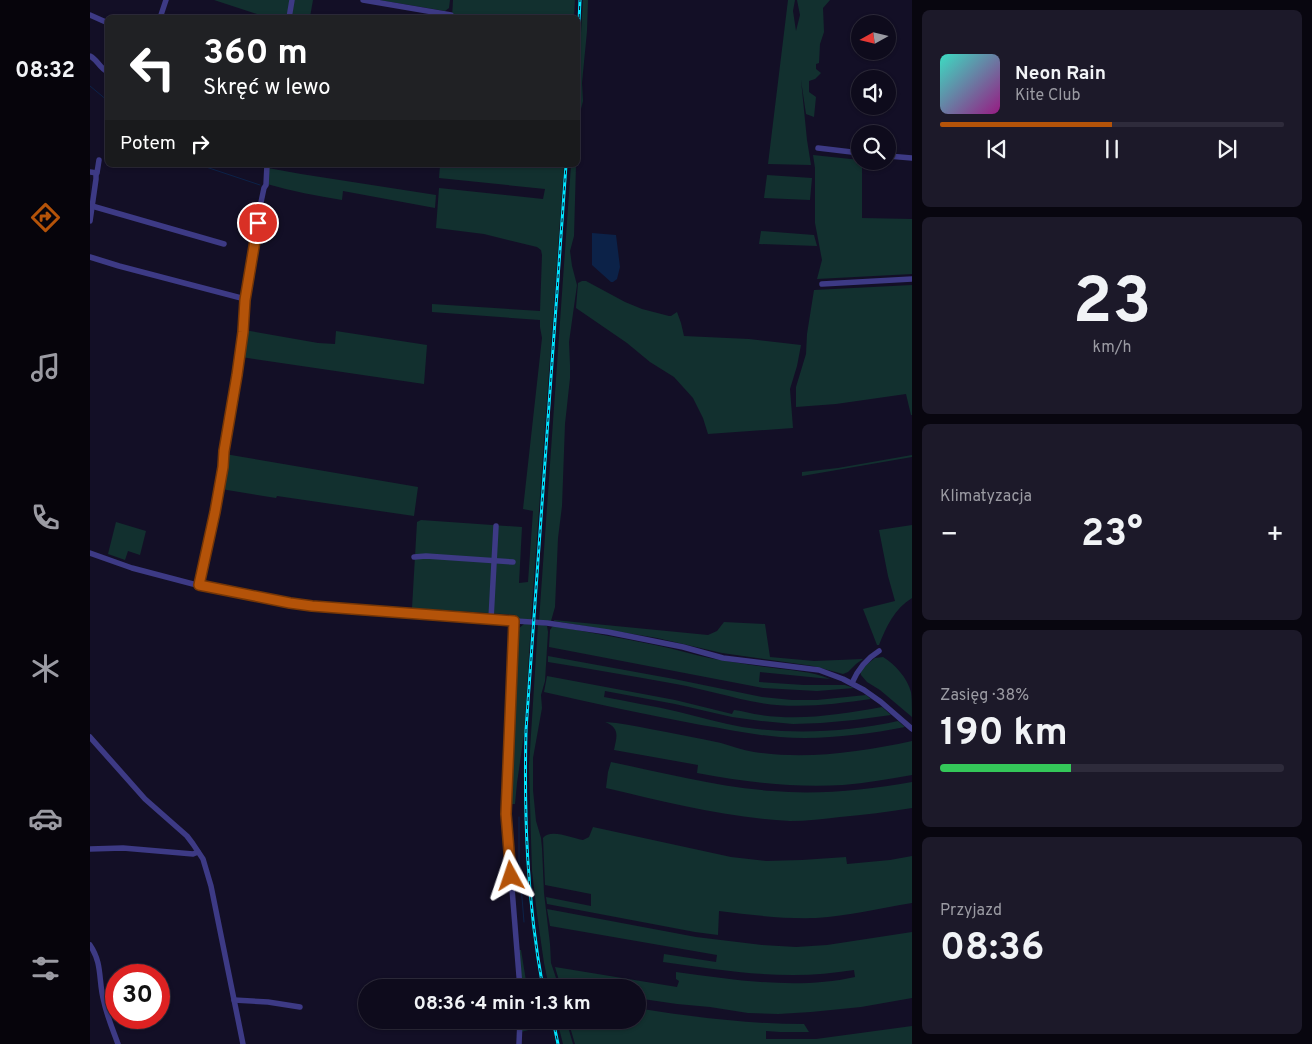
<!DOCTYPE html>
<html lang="pl">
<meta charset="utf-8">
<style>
:root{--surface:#0e0b1c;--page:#1c1929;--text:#f1f3f6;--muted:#9b9ba3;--line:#2e2b3b;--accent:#b45309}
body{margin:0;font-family:Overpass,sans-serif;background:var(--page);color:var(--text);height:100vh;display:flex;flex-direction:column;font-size:19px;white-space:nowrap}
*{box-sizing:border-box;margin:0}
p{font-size:16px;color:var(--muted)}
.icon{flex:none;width:28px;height:28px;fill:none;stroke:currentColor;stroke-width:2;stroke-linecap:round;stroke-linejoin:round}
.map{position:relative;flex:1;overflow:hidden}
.side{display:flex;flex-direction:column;gap:10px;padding:10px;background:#08060f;width:400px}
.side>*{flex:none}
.guide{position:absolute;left:15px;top:15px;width:475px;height:152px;border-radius:8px;box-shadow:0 1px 4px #0004,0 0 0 1px var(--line);background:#202124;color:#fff;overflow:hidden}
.needle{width:32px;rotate:262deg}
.fabs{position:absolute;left:761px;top:15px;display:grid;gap:10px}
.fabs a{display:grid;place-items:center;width:45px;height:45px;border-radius:50%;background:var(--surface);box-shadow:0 1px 4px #0004,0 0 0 1px var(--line);font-size:25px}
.speed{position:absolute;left:15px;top:964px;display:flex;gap:10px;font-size:25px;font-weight:700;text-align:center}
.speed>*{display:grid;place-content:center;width:65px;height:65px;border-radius:50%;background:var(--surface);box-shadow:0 1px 4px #0004,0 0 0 1px var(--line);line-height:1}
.speed .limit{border:8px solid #d22;background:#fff;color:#111}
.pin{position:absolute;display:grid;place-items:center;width:42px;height:42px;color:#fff;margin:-21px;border:2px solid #fff;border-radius:50%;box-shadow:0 1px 5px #0007}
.me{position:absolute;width:55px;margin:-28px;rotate:355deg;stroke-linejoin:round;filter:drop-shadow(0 0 4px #0008)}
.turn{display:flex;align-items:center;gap:18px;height:105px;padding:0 15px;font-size:22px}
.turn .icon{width:65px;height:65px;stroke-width:2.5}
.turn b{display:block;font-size:35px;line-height:42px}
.then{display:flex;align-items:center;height:48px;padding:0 15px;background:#0003;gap:10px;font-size:19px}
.big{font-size:38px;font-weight:700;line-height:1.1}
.side .tile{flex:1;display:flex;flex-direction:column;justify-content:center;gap:8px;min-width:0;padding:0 18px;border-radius:8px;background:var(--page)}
.side .dial{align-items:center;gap:0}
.dial b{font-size:65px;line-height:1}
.song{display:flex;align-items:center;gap:15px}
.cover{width:60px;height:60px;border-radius:8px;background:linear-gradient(135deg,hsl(170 70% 55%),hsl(310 70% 35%))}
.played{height:5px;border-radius:2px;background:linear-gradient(90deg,var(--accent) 50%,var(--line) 50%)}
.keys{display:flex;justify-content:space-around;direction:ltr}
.heat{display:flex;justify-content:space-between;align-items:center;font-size:28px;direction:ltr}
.charge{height:8px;border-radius:4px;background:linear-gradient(90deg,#34c759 38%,var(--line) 0)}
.trip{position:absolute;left:268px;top:979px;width:288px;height:50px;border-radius:25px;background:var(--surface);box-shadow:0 1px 4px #0004,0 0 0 1px var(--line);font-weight:700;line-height:50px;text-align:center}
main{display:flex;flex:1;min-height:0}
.tabs{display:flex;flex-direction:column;width:90px;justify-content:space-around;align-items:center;background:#06040b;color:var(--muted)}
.tabs .icon{width:35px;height:35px}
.tabs .active{color:var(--accent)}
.tabs b{font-size:22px;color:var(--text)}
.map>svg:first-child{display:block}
</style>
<main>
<nav class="tabs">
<b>08:32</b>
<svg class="icon active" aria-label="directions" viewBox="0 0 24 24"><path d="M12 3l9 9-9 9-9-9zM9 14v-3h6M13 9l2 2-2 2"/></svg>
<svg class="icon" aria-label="music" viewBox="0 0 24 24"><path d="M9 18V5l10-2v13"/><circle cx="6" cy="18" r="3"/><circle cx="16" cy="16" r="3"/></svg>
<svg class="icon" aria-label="phone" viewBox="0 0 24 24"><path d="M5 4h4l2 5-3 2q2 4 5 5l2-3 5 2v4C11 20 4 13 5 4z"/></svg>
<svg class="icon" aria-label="climate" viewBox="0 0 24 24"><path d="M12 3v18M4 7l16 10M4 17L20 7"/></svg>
<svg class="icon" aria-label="car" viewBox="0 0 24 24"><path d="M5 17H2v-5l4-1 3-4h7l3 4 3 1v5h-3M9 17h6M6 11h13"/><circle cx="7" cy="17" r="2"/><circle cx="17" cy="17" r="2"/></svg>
<svg class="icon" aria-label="filters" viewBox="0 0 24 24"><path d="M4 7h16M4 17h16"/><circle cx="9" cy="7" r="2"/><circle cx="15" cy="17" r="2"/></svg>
</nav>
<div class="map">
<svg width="822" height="1044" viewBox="0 0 822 1044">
<rect width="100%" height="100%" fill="#130f26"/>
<g fill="#12302f">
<path d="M124,0H200L197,17L179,18Z"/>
<path d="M204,0H223L220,17L200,18Z"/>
<path d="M289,0H360L359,8L355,11Z"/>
<path d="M363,0H485L484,17L362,18Z"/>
<path d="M493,0H498L497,31L492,83L493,101L489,117L488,139V80Z"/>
<path d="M698,0H705L703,11L706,31L710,15L707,0H740L733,8L734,32L730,44L729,63L726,64V69L731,73L725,79L719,81V92L726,97L724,117L716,114L711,80L717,140L721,165L678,164Z"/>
<path d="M723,155L770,160V161H772V218L822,219V274L727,279L732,260L725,223V168Z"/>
<path d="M350,165H474L441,620L426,619V615L322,608L327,522L331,520L432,527L429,583L438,582L443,511L433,509L452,338L450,327V320L342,312V304L450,311L452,255L451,250L447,247L394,234L346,228L349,188L453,199L455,189L349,178Z"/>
<path d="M481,165H486L484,236L480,251L482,266L487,285L479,342L480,365V378L475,424L472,506L468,538L465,607L461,621H449Z"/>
<path d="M178,168L211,174L346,195L345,208L253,191L252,200C227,196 202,191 177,184Z"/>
<path d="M677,175L722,178L720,200L674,198Z"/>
<path d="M671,231L724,235L727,246L669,244Z"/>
<path d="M492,281H496L535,302L552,309L579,316H581L587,312L591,323L594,336L659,339L711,345L707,366L700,389L703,428L618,434L613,418L603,398L584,377L560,362L537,343L486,308L488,283Z"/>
<path d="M822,285V415H821L816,394L746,404L706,407V387L716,354L717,334L724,290Z"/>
<path d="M154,330L228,343L245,344L246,331L337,345L334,384L151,357Z"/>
<path d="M135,454L328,487L324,516L187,496L186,498L131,489Z"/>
<path d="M822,455V457L712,476V472L748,468Z"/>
<path d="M26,522L56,531L50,555L38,551L35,560L18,554Z"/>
<path d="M822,525V598C805,608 796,627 789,645H787L773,609L805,601L798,576L789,530Z"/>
<path d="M464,620L618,635L627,631L634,622L675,624L680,657L724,661L773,659L766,664L758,672L753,674L723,666L632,653L567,638L464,621Z"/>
<path d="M434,624H441L434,734L427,783L425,804H418L422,750L425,634L428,629Z"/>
<path d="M448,624L457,626L458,632L455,681L451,695L452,708L443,758V790L446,821L451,838L452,848L454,893L460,944L461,963L469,987H459L454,963L447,914L442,871L441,839L439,766Z"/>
<path d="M464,626C498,632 532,638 565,645C585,649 604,655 624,659C644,662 664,666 684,668C705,671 720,671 740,679L670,672L669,682L714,685H755L764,688L727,691L673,688L459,647L460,630L462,627Z"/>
<path d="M458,656L584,679L672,697L702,700H727L776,695L781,699C745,704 708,709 671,703C642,698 614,689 586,684C543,676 501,669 458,662Z"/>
<path d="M793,657C805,664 817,678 821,692C822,699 822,709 822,717L790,690L777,682L771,675L770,670L785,658Z"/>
<path d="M457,676L585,700L642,714L644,710C653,711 662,714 671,715C711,721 753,714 792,707L801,715L764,720L731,723L703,724L671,721L642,717L585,704L515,691L514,697C539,702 564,706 589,712C610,717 631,723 652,727C703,735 758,732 808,721L815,727C774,735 731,740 690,737C663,735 637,729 611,725C558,715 506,704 454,692Z"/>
<path d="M515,722C530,723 545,726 560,729C583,733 607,738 631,743C642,746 652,750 664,752C716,760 771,752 822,741V775C799,779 776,783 753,785C703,788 655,782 607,773L608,765L524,750C527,736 530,728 515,722Z"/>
<path d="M521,762C574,773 628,787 682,791C729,795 776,790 822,782V808C798,812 774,815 750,817C733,819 717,821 700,821C638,818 576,802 516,788L518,772Z"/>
<path d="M503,827L641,857L676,861L712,860L756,857L757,864L800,860L822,856V903C790,908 758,916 726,918C694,919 661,915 629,911L628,935L605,932L457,904L456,897L501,906V894L455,885L453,838C460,828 482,838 493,840L499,837Z"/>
<path d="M457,909L606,937L672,945L706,947L737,945L822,932V998L771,1007L721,1012L688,1014L658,1013L620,1007L587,1004L546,998V988L471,987L465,967L587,987L589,981L586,979V972C645,980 707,990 765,977L764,970C744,973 724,975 703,975C659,975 616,968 573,962L574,954L626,962L627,955L460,926Z"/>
<path d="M429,950H431L437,987H431Z"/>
<path d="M546,1008C602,1017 658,1024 714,1024L719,1032H690L676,1031V1039H726L822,1026V1044H485L478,1020H546Z"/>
<path d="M431,1020H444L446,1028L431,1032Z"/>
<path d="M467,1020H476L483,1044H473Z"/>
</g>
<path fill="#0c2248" d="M502,233L526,235L530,267L527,279L523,282H521L502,265Z"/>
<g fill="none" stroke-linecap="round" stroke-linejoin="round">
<g stroke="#0c2248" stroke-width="1">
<path d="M0,86L18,101"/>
<path d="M110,165L170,185"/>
<path d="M429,817V861L434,922"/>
</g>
<g stroke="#3d3a85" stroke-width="5.5">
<path d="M273,0L361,15"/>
<path d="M0,15L18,23"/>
<path d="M70,18L76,0"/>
<path d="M199,18L202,0"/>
<path d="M0,56C8,60 9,68 18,72"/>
<path d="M728,148L770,153"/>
<path d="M798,156L822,158"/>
<path d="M0,172L7,173L9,160"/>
<path d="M2,206L134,244"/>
<path d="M0,221L6,179V173"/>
<path d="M0,257L29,266L155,299"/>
<path d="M732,284L822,279"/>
<path d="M0,553L42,568L103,584L200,603L255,609L320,614L457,623L518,632L593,647L633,658L729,670L753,679L774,690L791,702L822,729"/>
<path d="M324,557L336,556L423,562"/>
<path d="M109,585L112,578L125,512L133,467L134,451L147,375L153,332L155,299L170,207L174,188L176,185L177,165"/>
<path d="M401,619L406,526"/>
<path d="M424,621L416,814L430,988"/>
<path d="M762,683C768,669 776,659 789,651"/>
<path d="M0,737L55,799L97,836L103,844L113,859L121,886L153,1044"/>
<path d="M0,849L33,848L103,854L108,852"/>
<path d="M0,945C13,964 8,981 14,1002C17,1016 23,1030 28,1044"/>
<path d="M144,1000L178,1002L210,1007"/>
<path d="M429,1044L430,1020"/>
</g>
<defs>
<g id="rail">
<path d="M488,42L490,0"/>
<path d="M453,988C437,901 434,817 436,730L476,165"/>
<path d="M463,1020L468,1044"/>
</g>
</defs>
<use href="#rail" stroke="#00e5ff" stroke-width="3"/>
<use href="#rail" stroke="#130f26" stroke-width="1" stroke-dasharray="4" stroke-linecap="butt"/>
</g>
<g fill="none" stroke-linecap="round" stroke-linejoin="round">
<defs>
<path id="route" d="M168,223L155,300L153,332L147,375L134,451L133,467L125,512L109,585L200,603L222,606L424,621L416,814L421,876"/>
</defs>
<use href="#route" stroke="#753606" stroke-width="12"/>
<use href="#route" stroke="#b45309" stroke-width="9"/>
</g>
</svg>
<div class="fabs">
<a><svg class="needle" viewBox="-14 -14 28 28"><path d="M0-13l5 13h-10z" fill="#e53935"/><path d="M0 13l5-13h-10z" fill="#9b9ba3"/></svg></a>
<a><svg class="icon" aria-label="sound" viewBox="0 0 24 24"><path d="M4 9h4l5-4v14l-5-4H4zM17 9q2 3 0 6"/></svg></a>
<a><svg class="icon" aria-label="search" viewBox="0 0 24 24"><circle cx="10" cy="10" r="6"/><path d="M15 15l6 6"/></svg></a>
</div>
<div class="speed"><div class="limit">30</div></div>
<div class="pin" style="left:168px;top:223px;background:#d93025"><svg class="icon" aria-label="arrive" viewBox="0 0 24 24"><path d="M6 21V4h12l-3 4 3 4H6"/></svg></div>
<svg class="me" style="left:421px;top:876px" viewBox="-20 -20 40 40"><path d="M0-17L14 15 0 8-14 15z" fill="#b45309" stroke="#fff" stroke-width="4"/></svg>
<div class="trip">08:36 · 4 min · 1.3 km</div>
<div class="guide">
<div class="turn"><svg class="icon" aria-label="left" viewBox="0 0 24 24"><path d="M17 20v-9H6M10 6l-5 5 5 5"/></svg><div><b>360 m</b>Skręć w lewo</div></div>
<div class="then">Potem<svg class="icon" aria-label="right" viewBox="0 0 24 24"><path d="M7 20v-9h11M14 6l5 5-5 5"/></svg></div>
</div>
</div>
<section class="side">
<div class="tile">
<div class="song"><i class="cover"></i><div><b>Neon Rain</b><p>Kite Club</p></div></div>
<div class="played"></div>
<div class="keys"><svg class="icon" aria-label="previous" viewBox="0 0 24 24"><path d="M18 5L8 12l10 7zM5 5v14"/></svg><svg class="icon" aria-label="pause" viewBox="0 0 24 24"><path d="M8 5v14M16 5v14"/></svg><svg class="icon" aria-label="next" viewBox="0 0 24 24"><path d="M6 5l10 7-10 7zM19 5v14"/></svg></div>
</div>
<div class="tile dial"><b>23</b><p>km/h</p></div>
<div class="tile"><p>Klimatyzacja</p>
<div class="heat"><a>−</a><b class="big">23°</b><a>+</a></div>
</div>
<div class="tile"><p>Zasięg · 38%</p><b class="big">190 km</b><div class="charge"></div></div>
<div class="tile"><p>Przyjazd</p><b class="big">08:36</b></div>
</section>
</main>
